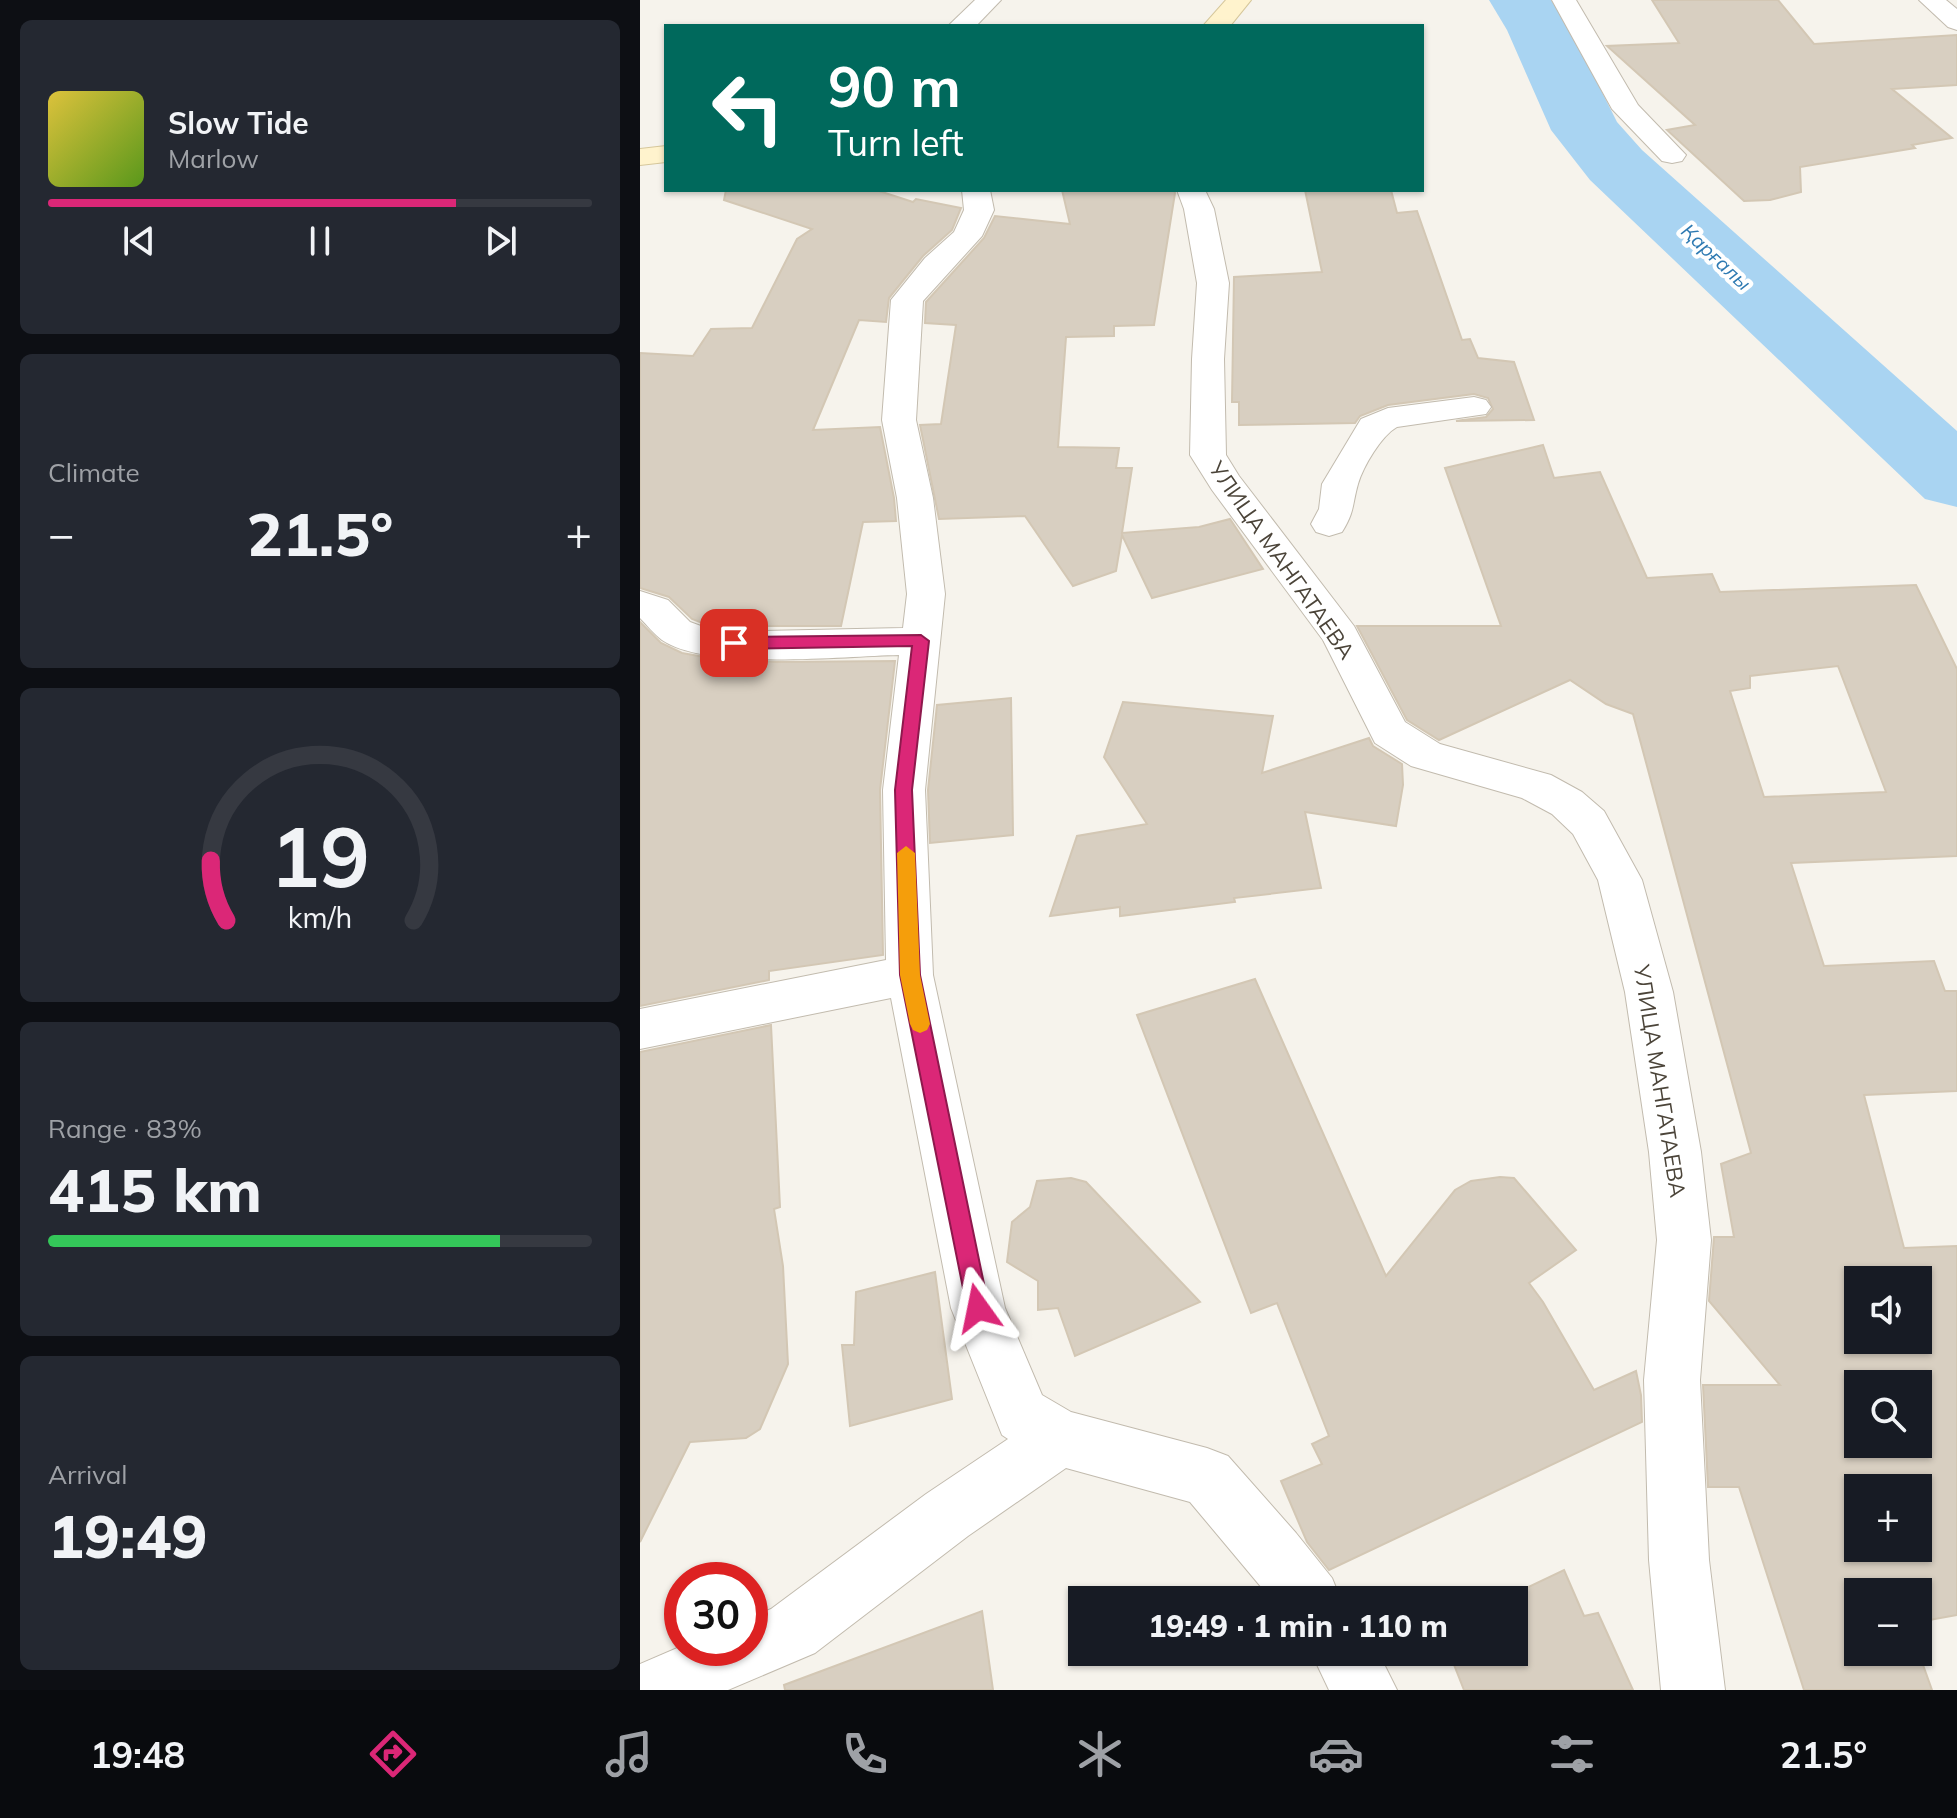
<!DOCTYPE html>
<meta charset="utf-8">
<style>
:root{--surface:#171b24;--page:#242831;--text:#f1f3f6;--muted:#9ea1a6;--line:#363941;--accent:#db2777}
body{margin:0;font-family:Mulish,sans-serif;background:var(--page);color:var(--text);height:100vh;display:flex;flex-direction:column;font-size:30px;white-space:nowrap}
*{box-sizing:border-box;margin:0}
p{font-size:26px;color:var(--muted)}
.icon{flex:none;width:44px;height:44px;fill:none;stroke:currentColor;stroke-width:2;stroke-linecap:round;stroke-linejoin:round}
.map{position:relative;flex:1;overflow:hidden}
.panel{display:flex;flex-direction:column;gap:20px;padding:20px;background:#0d0f14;width:640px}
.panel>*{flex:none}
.top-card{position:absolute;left:24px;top:24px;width:760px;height:168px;border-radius:0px;box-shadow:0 2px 6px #0004;background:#00695c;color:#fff;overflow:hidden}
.controls{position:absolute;left:1204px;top:1266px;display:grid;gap:16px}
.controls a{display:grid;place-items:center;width:88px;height:88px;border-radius:0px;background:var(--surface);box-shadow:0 2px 6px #0004;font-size:40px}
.speed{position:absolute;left:24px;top:1562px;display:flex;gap:16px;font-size:40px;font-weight:700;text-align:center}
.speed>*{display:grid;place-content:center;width:104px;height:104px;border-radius:50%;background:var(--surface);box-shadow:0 2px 6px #0004;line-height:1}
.speed .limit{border:12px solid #d22;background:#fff;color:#111}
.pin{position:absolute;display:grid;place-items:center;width:68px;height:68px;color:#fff;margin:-34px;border-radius:16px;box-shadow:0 4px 12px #0006}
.me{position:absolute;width:88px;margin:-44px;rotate:348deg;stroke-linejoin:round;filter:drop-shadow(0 0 6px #0008)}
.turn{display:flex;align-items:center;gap:28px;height:168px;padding:0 32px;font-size:36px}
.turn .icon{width:104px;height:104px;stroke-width:2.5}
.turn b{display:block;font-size:56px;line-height:68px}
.big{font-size:60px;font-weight:800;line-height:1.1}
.panel .card{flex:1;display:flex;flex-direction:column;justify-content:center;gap:12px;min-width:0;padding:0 28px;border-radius:12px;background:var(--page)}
.panel .dial{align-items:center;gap:0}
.dial svg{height:208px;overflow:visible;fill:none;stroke:var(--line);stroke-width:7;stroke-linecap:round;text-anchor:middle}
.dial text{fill:var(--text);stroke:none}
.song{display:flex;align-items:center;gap:24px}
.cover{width:96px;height:96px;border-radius:12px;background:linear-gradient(135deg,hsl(50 70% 55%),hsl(90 70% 35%))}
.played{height:8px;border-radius:4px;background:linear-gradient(90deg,var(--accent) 75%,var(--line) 75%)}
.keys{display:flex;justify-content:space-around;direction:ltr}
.heat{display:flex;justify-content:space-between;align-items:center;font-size:44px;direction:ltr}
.charge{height:12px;border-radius:6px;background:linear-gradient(90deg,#34c759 83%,var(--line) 0)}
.trip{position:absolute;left:428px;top:1586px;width:460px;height:80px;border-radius:0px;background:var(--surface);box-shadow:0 2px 6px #0004;font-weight:800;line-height:80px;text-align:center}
.tabs{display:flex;height:128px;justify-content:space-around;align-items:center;background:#090b0e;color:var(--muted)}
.tabs .icon{width:56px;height:56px}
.tabs .on{color:var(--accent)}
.tabs b{font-size:36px;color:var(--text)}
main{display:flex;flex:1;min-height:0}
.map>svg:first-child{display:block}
</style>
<main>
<section class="panel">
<div class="card">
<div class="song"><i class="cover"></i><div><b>Slow Tide</b><p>Marlow</p></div></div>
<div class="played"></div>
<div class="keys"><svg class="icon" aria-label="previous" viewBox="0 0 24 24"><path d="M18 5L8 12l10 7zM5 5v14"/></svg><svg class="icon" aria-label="pause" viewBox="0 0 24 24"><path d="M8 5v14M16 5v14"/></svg><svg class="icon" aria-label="next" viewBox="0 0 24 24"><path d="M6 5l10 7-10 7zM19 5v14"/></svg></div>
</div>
<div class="card"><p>Climate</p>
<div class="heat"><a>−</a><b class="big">21.5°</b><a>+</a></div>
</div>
<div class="card dial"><svg viewBox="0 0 100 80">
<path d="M14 69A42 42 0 1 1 86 69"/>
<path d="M14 69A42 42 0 0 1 8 46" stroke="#db2777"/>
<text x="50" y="56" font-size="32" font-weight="700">19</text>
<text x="50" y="72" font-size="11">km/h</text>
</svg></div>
<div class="card"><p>Range · 83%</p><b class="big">415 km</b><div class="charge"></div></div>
<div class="card"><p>Arrival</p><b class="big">19:49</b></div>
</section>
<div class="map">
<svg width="1317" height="1690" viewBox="0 0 1317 1690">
<rect width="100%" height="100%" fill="#f6f3ec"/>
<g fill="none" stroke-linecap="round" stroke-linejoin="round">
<path fill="#a9d4f2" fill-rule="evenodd" d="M849,0H911L931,30L977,122L1002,150L1317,431V507L1285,499L950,180L911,130L867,30Z"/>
</g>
<g fill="#d8cfc1" stroke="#d3c7b4" stroke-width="2" fill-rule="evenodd">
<path d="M1012,0H1138L1174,44L1317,35V85L1252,89L1312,138L1272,145L1275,148L1160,167L1161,192L1130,200L1104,201L1027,130L1055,125L967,46L1039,43Z"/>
<path d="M86,190H236L273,202L276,199L321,208L312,230L283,256L249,298L246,322L219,320L173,430L240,427L254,498L256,521L223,522L201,626H70L52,619L29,597L0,588V353L53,356L71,329L112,328L157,239L172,229L84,200Z"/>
<path d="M422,190H534L535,193L514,325L474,326V336L426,337L418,447L479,448L476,468H492L482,533L559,527L590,519L623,569L512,598L482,535L476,571L433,586L385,516L299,519L280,425L301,424L316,325L285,323L286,302L344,238L355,216L430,224Z"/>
<path d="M665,190H751L757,213L777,211L822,340L830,339L838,358L874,362L894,420L816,421L846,417L853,409L848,398L834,394L748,405L720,416L715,423L599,425V402H592L594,277L682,272Z"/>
<path d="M903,445L914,478L960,472L1007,578L1072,574L1080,592L1276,585L1317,669V856L1151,863L1184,966L1294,961L1305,991H1317V1091L1224,1095L1264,1248L1317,1246V1615L1278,1622V1592H1218V1652L1278,1651L1292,1690H1164L1099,1487H1068L1063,1385H1140L1069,1301L1074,1237H1094L1081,1164L1111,1153L993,714L966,704L930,680L799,740L767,720L717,626H861L805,468ZM1198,666L1246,792L1124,797L1090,691L1110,688V676ZM1218,1280H1278V1340H1218ZM1218,1384H1278V1444H1218ZM1218,1488H1278V1548H1218Z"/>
<path d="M0,622L21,643L42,653L70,658L136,662L255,661L240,790L243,955L129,971V980L0,1006Z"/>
<path d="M371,698L373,835L290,843L288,790L297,705Z"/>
<path d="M483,702L633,716L622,773L729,738L733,746L762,764L763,785L756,826L665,812L681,888L594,898L595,902L480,916V907L410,916L437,836L507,824L464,757Z"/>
<path d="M615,979L746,1276L815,1190L831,1181L860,1177L874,1178L936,1250L889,1283L903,1302L954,1390L996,1371L1001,1395L1002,1422L689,1570L667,1542L641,1481L682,1464L672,1444L689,1436L637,1303L611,1313L497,1015Z"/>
<path d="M131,1025L140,1207L134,1209L143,1266L148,1364L120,1429L106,1438L50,1442L0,1542V1052Z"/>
<path d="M431,1178L446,1182L560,1302L435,1356L418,1308L398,1310V1281L367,1262L372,1222L390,1207L397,1181Z"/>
<path d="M295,1272L312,1399L210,1426L202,1345H214L216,1292Z"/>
<path d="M924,1570L944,1616L958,1613L993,1690H824L809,1652H874V1600H861Z"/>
<path d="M342,1611L353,1690H145L144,1685Z"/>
</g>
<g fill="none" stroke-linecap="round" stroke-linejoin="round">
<defs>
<g id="street">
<path d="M335,0H361L336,26H308Z"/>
<path d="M912,0H936L998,105L1046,155L1042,161L1032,163L1022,161L972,109Z"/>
<path d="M1279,0H1306L1317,9V30L1308,27Z"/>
<path d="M322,190H350L354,210L342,236L283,301L276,420L293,498L305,594L285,790L293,975L365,1308L402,1395L431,1412L567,1448L588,1456L656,1533L692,1578L701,1600H632L550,1502L426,1468L328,1536L175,1653L88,1690H0V1664L42,1646L110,1648V1618L131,1609L286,1494L368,1439L362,1435L311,1308L251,998L0,1049V1009L246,960L243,790L259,655C203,656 67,671 22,640C14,634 7,625 0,618V591L28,600L50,622L69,629L123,631L263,628L267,594L257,498L242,420L251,300L285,258L314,232L324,210Z"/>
<path d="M537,190H565L574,209L589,283L584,359L586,455L599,476L714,626L765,722L800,744L911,775L942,792L964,811L1002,880L1033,992L1061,1152L1071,1240L1060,1380L1069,1560L1085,1690H1021L1009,1560L1004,1380L1017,1240L1009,1152L985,992L958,880L933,834L912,814L882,798L771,766L735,743L683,640L572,490L550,455L552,359L557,283L544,209Z"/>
<path d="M834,397L846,400L851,407L846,414L757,427C741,436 723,467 718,484C712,505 715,511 702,532L689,536L676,532L671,524L679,509L682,484L721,419L748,408Z"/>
<path d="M671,1652H738L757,1690H689Z"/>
</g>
<g id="secondary">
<path d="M586,0H611L590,26H563Z"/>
<path d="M26,146V162L0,165V149Z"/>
</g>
</defs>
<use href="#street" stroke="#c2bbae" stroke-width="2"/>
<use href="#secondary" stroke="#d6c79b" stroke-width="2"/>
<use href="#street" fill="#fff" fill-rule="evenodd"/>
<use href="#secondary" fill="#fff3cd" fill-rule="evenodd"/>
</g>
<path fill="#db2777" stroke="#8e194d" stroke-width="2" d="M281,635L289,641L272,790L280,975L349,1308L346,1316L338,1319L330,1316L327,1308L260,975L255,790L272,646L94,649L86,643L94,637Z"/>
<path fill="#f59e0b" d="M266,846L275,853L280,975L290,1024L287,1030L280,1033L273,1030L270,1024L260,975L257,853Z"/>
<g text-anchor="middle" stroke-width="8" stroke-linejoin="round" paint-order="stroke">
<g font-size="20" font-style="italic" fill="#2e7ab2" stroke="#fff">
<text transform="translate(1076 257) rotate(43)" y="7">Қарғалы</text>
</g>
<g font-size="22" fill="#4b4439" stroke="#fff">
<text transform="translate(642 560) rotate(55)" y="8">УЛИЦА МАНГАТАЕВА</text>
<text transform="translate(1020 1081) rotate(81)" y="8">УЛИЦА МАНГАТАЕВА</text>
</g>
</g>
</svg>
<div class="controls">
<a><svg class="icon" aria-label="sound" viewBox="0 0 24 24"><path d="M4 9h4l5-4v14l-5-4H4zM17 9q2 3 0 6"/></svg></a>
<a><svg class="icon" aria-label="search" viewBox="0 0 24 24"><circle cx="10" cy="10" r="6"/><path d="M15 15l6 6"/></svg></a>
<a>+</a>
<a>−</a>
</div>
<div class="speed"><div class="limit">30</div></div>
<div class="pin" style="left:94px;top:643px;background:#d93025"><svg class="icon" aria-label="arrive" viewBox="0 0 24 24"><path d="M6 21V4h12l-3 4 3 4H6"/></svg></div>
<svg class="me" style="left:338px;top:1308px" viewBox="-20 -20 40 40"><path d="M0-17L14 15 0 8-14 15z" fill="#db2777" stroke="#fff" stroke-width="4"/></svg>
<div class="trip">19:49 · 1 min · 110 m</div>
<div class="top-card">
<div class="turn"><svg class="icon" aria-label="left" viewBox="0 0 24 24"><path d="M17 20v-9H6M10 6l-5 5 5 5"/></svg><div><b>90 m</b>Turn left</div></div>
</div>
</div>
</main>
<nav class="tabs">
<b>19:48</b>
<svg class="icon on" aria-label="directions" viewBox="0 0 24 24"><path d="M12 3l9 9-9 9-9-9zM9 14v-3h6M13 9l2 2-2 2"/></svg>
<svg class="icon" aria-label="music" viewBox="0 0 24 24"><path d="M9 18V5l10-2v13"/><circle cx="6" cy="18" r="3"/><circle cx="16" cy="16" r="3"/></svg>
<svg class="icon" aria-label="phone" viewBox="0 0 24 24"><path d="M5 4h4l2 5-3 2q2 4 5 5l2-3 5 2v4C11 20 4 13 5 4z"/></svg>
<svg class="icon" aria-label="climate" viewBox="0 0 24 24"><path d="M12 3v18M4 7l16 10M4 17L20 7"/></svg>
<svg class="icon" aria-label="car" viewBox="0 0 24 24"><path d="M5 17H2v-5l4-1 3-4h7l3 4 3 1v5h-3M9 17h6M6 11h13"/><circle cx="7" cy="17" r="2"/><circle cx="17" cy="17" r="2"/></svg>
<svg class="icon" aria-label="filters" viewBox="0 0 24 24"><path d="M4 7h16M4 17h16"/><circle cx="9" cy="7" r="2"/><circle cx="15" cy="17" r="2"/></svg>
<b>21.5°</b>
</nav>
